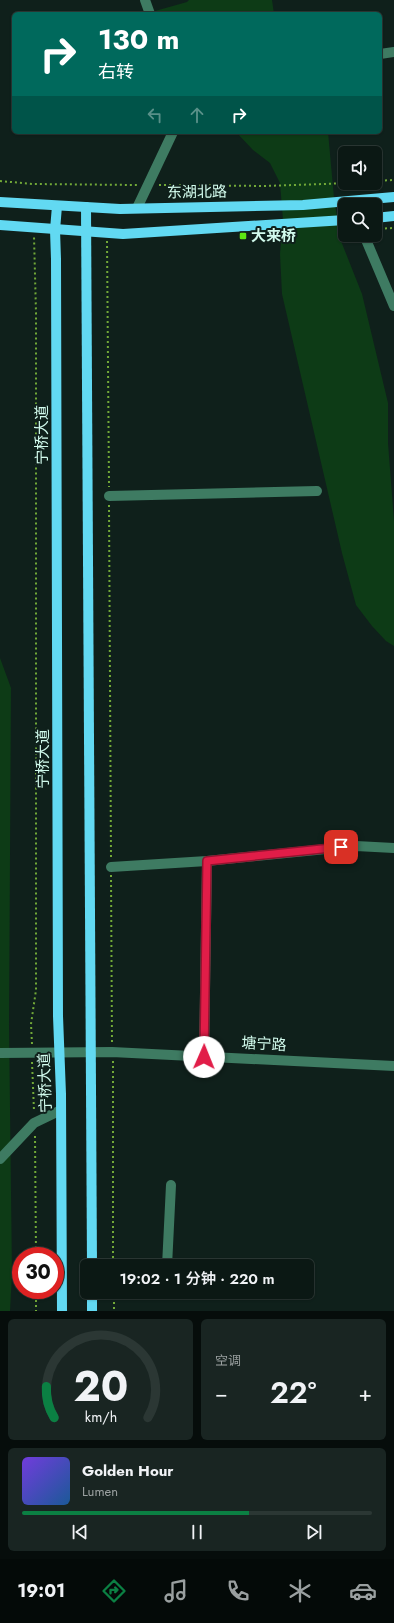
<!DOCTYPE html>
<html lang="zh">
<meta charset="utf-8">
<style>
:root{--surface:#0b1814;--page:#192522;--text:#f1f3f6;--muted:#9aa0a0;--line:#2b3734;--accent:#0b8043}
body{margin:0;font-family:Jost,"Noto Sans SC",sans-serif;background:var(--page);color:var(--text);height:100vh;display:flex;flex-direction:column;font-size:15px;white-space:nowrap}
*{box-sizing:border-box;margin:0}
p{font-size:13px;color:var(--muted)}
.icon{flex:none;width:22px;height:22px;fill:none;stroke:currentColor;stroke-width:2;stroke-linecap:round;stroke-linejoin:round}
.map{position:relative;height:1311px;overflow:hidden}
.drawer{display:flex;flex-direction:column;gap:8px;padding:8px;background:#060d0b;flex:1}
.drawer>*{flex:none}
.banner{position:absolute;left:12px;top:12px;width:370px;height:122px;border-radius:6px;box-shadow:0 1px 3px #0004,0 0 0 1px var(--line);background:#00695c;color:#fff;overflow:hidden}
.tools{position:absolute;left:338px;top:146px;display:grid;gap:8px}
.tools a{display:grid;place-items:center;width:44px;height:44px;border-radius:6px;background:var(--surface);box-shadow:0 1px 3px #0004,0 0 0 1px var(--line);font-size:20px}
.speed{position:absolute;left:12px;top:1247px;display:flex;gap:8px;font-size:20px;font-weight:700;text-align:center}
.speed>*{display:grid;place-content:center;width:52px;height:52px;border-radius:50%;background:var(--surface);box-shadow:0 1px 3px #0004,0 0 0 1px var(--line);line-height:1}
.speed .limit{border:6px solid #d22;background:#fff;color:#111}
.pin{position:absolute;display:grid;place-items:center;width:34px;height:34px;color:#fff;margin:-17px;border-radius:8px;box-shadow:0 2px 6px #0006}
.me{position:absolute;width:44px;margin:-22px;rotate:1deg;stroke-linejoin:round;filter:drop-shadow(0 0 3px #0008)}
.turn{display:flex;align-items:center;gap:14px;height:84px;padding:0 20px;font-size:18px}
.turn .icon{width:52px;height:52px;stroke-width:2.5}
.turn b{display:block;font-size:28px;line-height:34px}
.lanes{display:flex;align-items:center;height:38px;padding:0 20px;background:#0003;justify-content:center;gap:20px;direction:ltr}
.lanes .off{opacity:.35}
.big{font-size:30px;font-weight:600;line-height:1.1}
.drawer .widget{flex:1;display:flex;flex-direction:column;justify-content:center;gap:6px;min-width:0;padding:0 14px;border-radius:6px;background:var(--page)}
.drawer .dial{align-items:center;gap:0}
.dial svg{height:104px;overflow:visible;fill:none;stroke:var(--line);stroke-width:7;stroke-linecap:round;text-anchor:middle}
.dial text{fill:var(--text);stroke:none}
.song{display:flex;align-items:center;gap:12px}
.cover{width:48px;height:48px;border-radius:6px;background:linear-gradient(135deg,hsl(260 70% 55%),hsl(210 70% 35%))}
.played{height:4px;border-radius:2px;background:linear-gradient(90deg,var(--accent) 65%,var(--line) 65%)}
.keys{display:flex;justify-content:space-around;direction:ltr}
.heat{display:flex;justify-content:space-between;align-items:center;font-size:22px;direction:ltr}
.drawer .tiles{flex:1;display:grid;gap:8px;grid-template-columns:1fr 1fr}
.widget:last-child{grid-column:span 2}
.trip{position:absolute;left:80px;top:1259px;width:234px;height:40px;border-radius:6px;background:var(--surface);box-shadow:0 1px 3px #0004,0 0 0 1px var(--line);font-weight:600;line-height:40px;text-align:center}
.tab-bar{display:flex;height:64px;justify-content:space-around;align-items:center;background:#040a08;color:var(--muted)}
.tab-bar .icon{width:28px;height:28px}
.tab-bar .current{color:var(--accent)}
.tab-bar b{font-size:18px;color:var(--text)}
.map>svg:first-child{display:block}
</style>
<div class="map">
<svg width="394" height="1311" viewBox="0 0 394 1311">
<rect width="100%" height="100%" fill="#0f201b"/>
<g fill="#0d3b16">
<path d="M189,0H272L274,14H155V11L187,2Z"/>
<path d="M236,132H328L334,198L341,241L362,294L388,403V443L394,521V646L386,641L372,626L356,605L342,553L282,294L280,254L283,220L280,183L270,163L253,150Z"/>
<path d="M0,658L11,688L9,1025L12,1274L10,1311H0Z"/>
</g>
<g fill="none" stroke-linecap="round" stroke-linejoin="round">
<g stroke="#72a938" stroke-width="2" stroke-dasharray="2 3" stroke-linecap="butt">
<path d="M0,181L33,184L137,185"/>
<path d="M375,181L394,180"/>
<path d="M159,185L265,186L352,183"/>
<path d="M375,229L394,228"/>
<path d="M107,241L109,487"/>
<path d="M109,505L111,857"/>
<path d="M111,875L112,1043"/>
<path d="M32,1044L31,1024L36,990V313L34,236"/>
<path d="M113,1061V1266"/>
<path d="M32,1062L34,1111"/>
<path d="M35,1136L36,1256"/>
<path d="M36,1290V1311"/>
<path d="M114,1292V1311"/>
</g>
<g stroke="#3e7b62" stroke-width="10">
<path d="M145,0L150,14"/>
<path d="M380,54L394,52"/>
<path d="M137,208L173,132"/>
<path d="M364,235L394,306"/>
<path d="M109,496L317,491"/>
<path d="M111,867L207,861L356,846L394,848"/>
<path d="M0,1053L112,1052L394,1066"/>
<path d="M204,1057L207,861"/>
<path d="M0,1159L34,1123L61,1110"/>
<path d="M167,1266L171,1185"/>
</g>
<g stroke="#62d9f2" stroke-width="10">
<path d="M0,202L120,209L303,205L394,197"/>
<path d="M57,206L55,230L56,259L58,1016L61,1094L62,1311"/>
<path d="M86,207L92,1266"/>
<path d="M375,218L394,216"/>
<path d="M0,225L123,234L345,220"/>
<path d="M92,1292V1311"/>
</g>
</g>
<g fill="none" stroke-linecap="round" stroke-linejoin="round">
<defs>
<path id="route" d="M204,1057L207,861L341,847"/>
</defs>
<use href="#route" stroke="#92132f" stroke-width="10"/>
<use href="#route" stroke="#e11d48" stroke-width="7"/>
</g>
<rect fill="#5ce613" stroke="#0f201b" stroke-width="1.5" x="239" y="232" width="8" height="8" rx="2"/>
<g text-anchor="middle" stroke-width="4" stroke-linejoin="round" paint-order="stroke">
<g font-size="15" fill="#d2fbed" stroke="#0f201b">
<text transform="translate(197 192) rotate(-1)" y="5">东湖北路</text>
<text transform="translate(42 435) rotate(-90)" y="5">宁桥大道</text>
<text transform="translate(43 759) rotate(-90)" y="5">宁桥大道</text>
<text transform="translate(264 1044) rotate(3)" y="5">塘宁路</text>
<text transform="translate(45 1083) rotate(-92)" y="5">宁桥大道</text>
</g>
<g font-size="15" font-weight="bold" fill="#d2fbed" stroke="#0f201b" text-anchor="start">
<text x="251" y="241">大来桥</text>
</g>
</g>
</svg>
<div class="tools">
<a><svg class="icon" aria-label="sound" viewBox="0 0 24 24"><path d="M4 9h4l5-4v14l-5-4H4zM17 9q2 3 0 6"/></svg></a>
<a><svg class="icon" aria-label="search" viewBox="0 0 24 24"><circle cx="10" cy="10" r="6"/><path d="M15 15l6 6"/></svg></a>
</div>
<div class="speed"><div class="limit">30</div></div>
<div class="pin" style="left:341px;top:847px;background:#d93025"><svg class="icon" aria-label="arrive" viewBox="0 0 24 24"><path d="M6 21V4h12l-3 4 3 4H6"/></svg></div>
<svg class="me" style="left:204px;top:1057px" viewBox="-20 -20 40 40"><circle r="19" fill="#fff"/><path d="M0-13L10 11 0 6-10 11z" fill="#e11d48"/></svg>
<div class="trip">19:02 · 1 分钟 · 220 m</div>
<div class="banner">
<div class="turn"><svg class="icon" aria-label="right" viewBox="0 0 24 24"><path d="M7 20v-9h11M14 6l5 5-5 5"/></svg><div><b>130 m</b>右转</div></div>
<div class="lanes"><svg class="icon off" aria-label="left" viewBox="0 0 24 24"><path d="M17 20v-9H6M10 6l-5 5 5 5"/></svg><svg class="icon off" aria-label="ahead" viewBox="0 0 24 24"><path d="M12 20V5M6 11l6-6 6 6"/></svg><svg class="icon" aria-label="right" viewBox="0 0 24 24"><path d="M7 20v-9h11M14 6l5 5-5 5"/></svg></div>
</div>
</div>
<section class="drawer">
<div class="tiles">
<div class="widget dial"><svg viewBox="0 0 100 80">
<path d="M14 69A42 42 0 1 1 86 69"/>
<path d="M14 69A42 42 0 0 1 8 45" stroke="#0b8043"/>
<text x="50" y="56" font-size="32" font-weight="700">20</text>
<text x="50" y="72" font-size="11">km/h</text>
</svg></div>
<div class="widget"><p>空调</p>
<div class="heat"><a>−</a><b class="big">22°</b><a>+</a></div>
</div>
<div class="widget">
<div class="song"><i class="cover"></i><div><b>Golden Hour</b><p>Lumen</p></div></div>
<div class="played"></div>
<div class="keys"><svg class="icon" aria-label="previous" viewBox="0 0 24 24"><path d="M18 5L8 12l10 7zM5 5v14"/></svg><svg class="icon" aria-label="pause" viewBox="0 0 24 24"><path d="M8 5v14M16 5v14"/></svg><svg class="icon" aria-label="next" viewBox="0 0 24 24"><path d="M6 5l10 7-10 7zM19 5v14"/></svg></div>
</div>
</div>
</section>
<nav class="tab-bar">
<b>19:01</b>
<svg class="icon current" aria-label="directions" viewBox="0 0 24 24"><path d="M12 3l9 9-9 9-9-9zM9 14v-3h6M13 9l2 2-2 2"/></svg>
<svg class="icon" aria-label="music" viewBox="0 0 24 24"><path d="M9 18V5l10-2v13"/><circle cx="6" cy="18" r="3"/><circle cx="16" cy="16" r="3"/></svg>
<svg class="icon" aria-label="phone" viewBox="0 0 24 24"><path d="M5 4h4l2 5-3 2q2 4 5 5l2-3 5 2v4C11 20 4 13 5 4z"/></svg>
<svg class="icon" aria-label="climate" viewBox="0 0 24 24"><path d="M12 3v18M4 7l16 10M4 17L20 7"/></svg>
<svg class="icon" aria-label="car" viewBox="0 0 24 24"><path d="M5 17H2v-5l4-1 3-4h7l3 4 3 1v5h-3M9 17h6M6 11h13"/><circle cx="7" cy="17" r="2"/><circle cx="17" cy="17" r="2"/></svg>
</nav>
